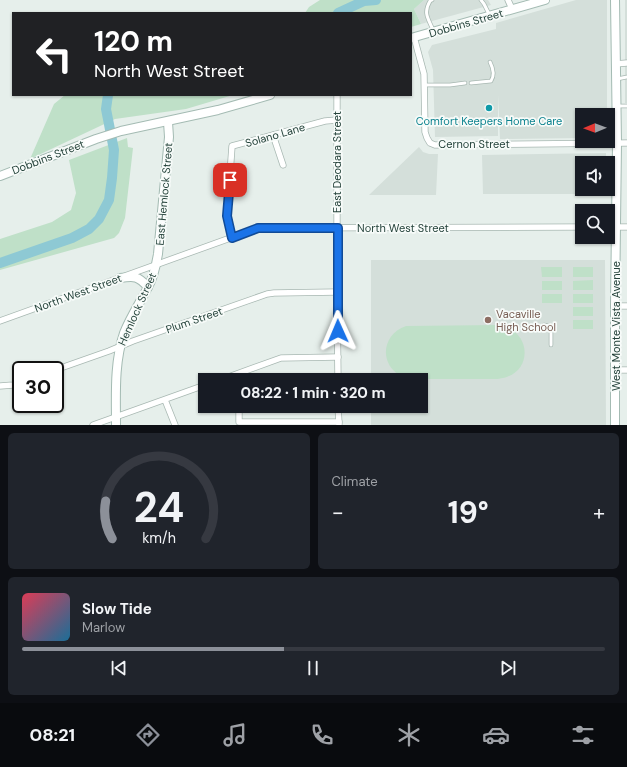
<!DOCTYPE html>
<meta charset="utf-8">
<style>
:root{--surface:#171b24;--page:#20242c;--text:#f1f3f6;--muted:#9ea1a6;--line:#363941;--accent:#8c9099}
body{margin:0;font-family:"DM Sans",sans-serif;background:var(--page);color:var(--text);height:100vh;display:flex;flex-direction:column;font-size:15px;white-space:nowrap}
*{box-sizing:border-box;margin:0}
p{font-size:13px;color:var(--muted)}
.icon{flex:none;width:22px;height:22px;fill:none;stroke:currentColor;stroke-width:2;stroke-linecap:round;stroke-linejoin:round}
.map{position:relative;height:425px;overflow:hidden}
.details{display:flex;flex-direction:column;gap:8px;padding:8px;background:#0d0f14;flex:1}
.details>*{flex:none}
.top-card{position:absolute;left:12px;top:12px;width:400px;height:84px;border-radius:0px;box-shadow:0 1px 3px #0004;background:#202124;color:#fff;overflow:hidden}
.needle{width:26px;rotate:269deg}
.controls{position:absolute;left:575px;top:108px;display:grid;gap:8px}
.controls a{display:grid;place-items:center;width:40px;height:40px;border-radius:0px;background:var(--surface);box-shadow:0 1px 3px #0004;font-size:20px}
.speed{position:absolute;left:12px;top:361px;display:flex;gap:8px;font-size:20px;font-weight:700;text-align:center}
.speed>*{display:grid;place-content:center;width:52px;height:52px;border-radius:50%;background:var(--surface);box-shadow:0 1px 3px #0004;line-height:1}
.speed .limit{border:2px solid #111;border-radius:6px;background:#fff;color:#111}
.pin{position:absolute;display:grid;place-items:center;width:34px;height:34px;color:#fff;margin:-17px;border-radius:8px;box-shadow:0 2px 6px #0006}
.me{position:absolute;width:44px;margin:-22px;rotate:359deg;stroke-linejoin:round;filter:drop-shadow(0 0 3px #0008)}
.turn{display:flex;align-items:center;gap:14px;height:84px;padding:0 16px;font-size:18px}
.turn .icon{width:52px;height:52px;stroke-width:2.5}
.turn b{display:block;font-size:28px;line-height:34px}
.big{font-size:30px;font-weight:700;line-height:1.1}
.details .widget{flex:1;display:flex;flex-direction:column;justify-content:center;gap:6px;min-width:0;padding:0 14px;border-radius:6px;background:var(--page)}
.details .dial{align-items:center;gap:0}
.dial svg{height:104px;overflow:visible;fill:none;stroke:var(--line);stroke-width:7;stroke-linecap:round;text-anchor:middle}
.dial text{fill:var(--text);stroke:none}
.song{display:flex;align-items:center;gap:12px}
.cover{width:48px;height:48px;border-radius:6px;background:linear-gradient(135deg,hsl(350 70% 55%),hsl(200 70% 35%))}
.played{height:4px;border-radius:2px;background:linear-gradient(90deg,var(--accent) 45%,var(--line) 45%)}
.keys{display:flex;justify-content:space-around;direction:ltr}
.heat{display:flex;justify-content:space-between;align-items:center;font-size:22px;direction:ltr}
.details .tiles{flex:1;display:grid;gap:8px;grid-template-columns:1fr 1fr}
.widget:last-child{grid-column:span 2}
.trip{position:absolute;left:198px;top:373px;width:230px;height:40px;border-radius:0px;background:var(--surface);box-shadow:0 1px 3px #0004;font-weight:700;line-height:40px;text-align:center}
.tab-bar{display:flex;height:64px;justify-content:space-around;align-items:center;background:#090b0e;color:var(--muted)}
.tab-bar .icon{width:28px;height:28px}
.tab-bar .on{color:var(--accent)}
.tab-bar b{font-size:18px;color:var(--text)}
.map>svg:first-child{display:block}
</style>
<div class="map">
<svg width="627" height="425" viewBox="0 0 627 425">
<rect width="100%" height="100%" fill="#e6efeb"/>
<g fill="#d4dfda">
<path d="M424,0H488L491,5L421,24L414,9Z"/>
<path d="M576,0H607V115H582V138L500,139L498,95V136L435,137L433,70L428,52L432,45L496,29V23Z"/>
<rect x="625" y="0" width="2" height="103"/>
<path d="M419,147L423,152L429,154H438L436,195H369Z"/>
<path d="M606,153V163H582V189H607V194H483L482,155Z"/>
<path d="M371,260H605L606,425H371V406H421V380H371Z"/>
</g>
<g fill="#bfe0c8">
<path d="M320,0H424L414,9L421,24L411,27V13H305L309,7Z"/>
<path d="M65,95H233L186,109L115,119L30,159L54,104Z"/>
<path d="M127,138L128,147L133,148L125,218L119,233L114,238L0,270V239L52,222L71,210L76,193L69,160Z"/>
<path d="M541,267H562V277H542Z"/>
<rect x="573" y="267" width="20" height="10"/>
<path d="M593,280V290H573V281Z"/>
<rect x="542" y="281" width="20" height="9"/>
<rect x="542" y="294" width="20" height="9"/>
<rect x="573" y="294" width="20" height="9"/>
<rect x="573" y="307" width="20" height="9"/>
<rect x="573" y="320" width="20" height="9"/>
<path d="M498,325C533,330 534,375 498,379H411C380,374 377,336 406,326Z"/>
</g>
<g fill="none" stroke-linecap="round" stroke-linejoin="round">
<g stroke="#8ec9d4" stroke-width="10">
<path d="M338,13L364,1L376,0"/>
<path d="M0,263L72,238L89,229L99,219L109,200L112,178L114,150L106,109L108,95"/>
</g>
<defs>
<g id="lane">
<path d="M432,0L430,1C423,13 428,18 433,30"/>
<path d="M481,0L484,4L489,14"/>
<path d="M617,79L627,77"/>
<path d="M471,83L491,81C495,75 493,68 490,62"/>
<path d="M425,85H450L465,83"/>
<path d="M617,106H627"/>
<path d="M544,325L549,326L551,330V345"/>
</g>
<g id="street">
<path d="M508,0L512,9"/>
<path d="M414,37L424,74L425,132L427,138L430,143L435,145L627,143"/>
<path d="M615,64L627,63"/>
<path d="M337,95V292L338,380"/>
<path d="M273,135L283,165"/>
<path d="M608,227H627"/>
<path d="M232,238L227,216L232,146L325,121L337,120"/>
<path d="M615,306H627"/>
<path d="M0,321L258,228L582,227"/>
<path d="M55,370L109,351L133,341L267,294L274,293L337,292"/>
<path d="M615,370H627"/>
<path d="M220,380L281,358L338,357"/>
<path d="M0,386L13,385L21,382"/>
<path d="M165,400L175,425"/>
<path d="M239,406V422H339"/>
<path d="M338,406L339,424"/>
<path d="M93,425L205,385"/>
</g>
<g id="secondary">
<path d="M615,0L617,143L615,306V425"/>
<path d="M411,38L545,0"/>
<path d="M0,176L96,139L121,131L218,110L270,95"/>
<path d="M120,278C135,276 138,276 148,287"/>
<path d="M116,425C116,394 114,363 124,333C130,318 139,304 147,289C153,279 156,266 158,254L169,137L168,122"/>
</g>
</defs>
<use href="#lane" stroke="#a8b8b2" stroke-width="4.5"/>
<use href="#street" stroke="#a8b8b2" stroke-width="7"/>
<use href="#secondary" stroke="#a4bbb3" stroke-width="10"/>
<use href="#lane" stroke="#fff" stroke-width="3"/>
<use href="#street" stroke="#fff" stroke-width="5.5"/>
<use href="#secondary" stroke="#fff" stroke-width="8"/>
</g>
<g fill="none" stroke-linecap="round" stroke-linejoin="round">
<defs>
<path id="route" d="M230,180L227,216L232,238L258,228H338V331"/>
</defs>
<use href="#route" stroke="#114b97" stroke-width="10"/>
<use href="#route" stroke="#1a73e8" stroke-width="7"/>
</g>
<circle fill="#0f9aa8" stroke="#f7fbf9" stroke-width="1.5" cx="489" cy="108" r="4"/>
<circle fill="#8d6e63" stroke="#f7fbf9" stroke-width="1.5" cx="488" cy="320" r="4"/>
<g text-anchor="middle" stroke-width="3.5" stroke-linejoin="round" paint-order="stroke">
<g font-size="11" fill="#24423a" stroke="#f7fbf9">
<text transform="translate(466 23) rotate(-16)" y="4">Dobbins Street</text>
<text transform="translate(275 135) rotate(-16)" y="4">Solano Lane</text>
<text x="474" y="148">Cernon Street</text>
<text transform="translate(48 157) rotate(-21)" y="4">Dobbins Street</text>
<text transform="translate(337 162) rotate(-90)" y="4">East Deodara Street</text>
<text transform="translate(164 194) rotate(-85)" y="4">East Hemlock Street</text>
<text x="403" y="232">North West Street</text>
<text transform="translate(78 293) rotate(-20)" y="4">North West Street</text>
<text transform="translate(137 309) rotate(-66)" y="4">Hemlock Street</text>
<text transform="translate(194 320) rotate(-19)" y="4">Plum Street</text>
<text transform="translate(616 326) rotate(-90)" y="4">West Monte Vista Avenue</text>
</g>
<g font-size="11" fill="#0d838f" stroke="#f7fbf9">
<text x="489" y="125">Comfort Keepers Home Care</text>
</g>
<g font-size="11" fill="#785e54" stroke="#f7fbf9" text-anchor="start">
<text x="496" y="318">Vacaville<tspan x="496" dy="13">High School</tspan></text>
</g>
</g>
</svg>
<div class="controls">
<a><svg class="needle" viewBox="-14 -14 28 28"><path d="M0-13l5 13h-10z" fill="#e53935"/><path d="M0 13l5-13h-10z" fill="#9ea1a6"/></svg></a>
<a><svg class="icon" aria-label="sound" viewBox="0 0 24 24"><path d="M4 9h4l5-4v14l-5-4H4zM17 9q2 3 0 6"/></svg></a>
<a><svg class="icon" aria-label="search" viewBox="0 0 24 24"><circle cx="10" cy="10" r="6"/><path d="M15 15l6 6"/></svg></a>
</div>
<div class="speed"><div class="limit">30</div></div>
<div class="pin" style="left:230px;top:180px;background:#d93025"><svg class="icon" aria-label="arrive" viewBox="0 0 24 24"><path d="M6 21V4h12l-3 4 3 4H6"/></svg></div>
<svg class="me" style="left:338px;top:331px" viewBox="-20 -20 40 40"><path d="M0-17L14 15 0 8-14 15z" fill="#1a73e8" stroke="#fff" stroke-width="4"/></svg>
<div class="trip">08:22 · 1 min · 320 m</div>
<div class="top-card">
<div class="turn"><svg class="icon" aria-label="left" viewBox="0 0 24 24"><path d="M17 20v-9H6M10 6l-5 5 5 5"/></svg><div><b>120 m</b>North West Street</div></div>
</div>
</div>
<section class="details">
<div class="tiles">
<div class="widget dial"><svg viewBox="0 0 100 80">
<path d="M14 69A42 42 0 1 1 86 69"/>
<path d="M14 69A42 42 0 0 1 9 40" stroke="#8c9099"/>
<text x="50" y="56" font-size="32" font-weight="700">24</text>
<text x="50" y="72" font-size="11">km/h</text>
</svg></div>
<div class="widget"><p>Climate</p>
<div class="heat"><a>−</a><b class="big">19°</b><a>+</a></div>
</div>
<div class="widget">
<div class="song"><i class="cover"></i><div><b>Slow Tide</b><p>Marlow</p></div></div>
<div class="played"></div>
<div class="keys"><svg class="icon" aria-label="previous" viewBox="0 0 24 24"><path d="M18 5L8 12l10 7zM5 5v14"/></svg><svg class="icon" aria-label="pause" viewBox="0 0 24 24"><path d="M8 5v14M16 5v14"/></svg><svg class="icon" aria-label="next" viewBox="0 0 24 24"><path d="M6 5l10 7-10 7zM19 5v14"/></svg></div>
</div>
</div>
</section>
<nav class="tab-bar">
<b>08:21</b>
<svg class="icon on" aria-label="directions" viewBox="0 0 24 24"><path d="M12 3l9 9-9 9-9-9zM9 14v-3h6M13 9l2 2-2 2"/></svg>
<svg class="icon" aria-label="music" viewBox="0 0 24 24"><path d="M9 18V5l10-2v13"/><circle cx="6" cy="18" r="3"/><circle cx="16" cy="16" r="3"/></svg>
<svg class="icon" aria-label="phone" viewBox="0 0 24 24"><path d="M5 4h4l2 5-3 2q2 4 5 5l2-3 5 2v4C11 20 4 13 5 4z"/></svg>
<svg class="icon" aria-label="climate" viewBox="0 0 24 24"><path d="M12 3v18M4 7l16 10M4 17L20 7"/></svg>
<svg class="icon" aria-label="car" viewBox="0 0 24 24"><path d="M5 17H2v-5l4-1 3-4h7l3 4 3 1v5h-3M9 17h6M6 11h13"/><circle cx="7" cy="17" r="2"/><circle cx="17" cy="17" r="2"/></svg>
<svg class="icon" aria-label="filters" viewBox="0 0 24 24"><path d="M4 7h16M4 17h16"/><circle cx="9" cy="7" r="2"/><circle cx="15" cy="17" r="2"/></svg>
</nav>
